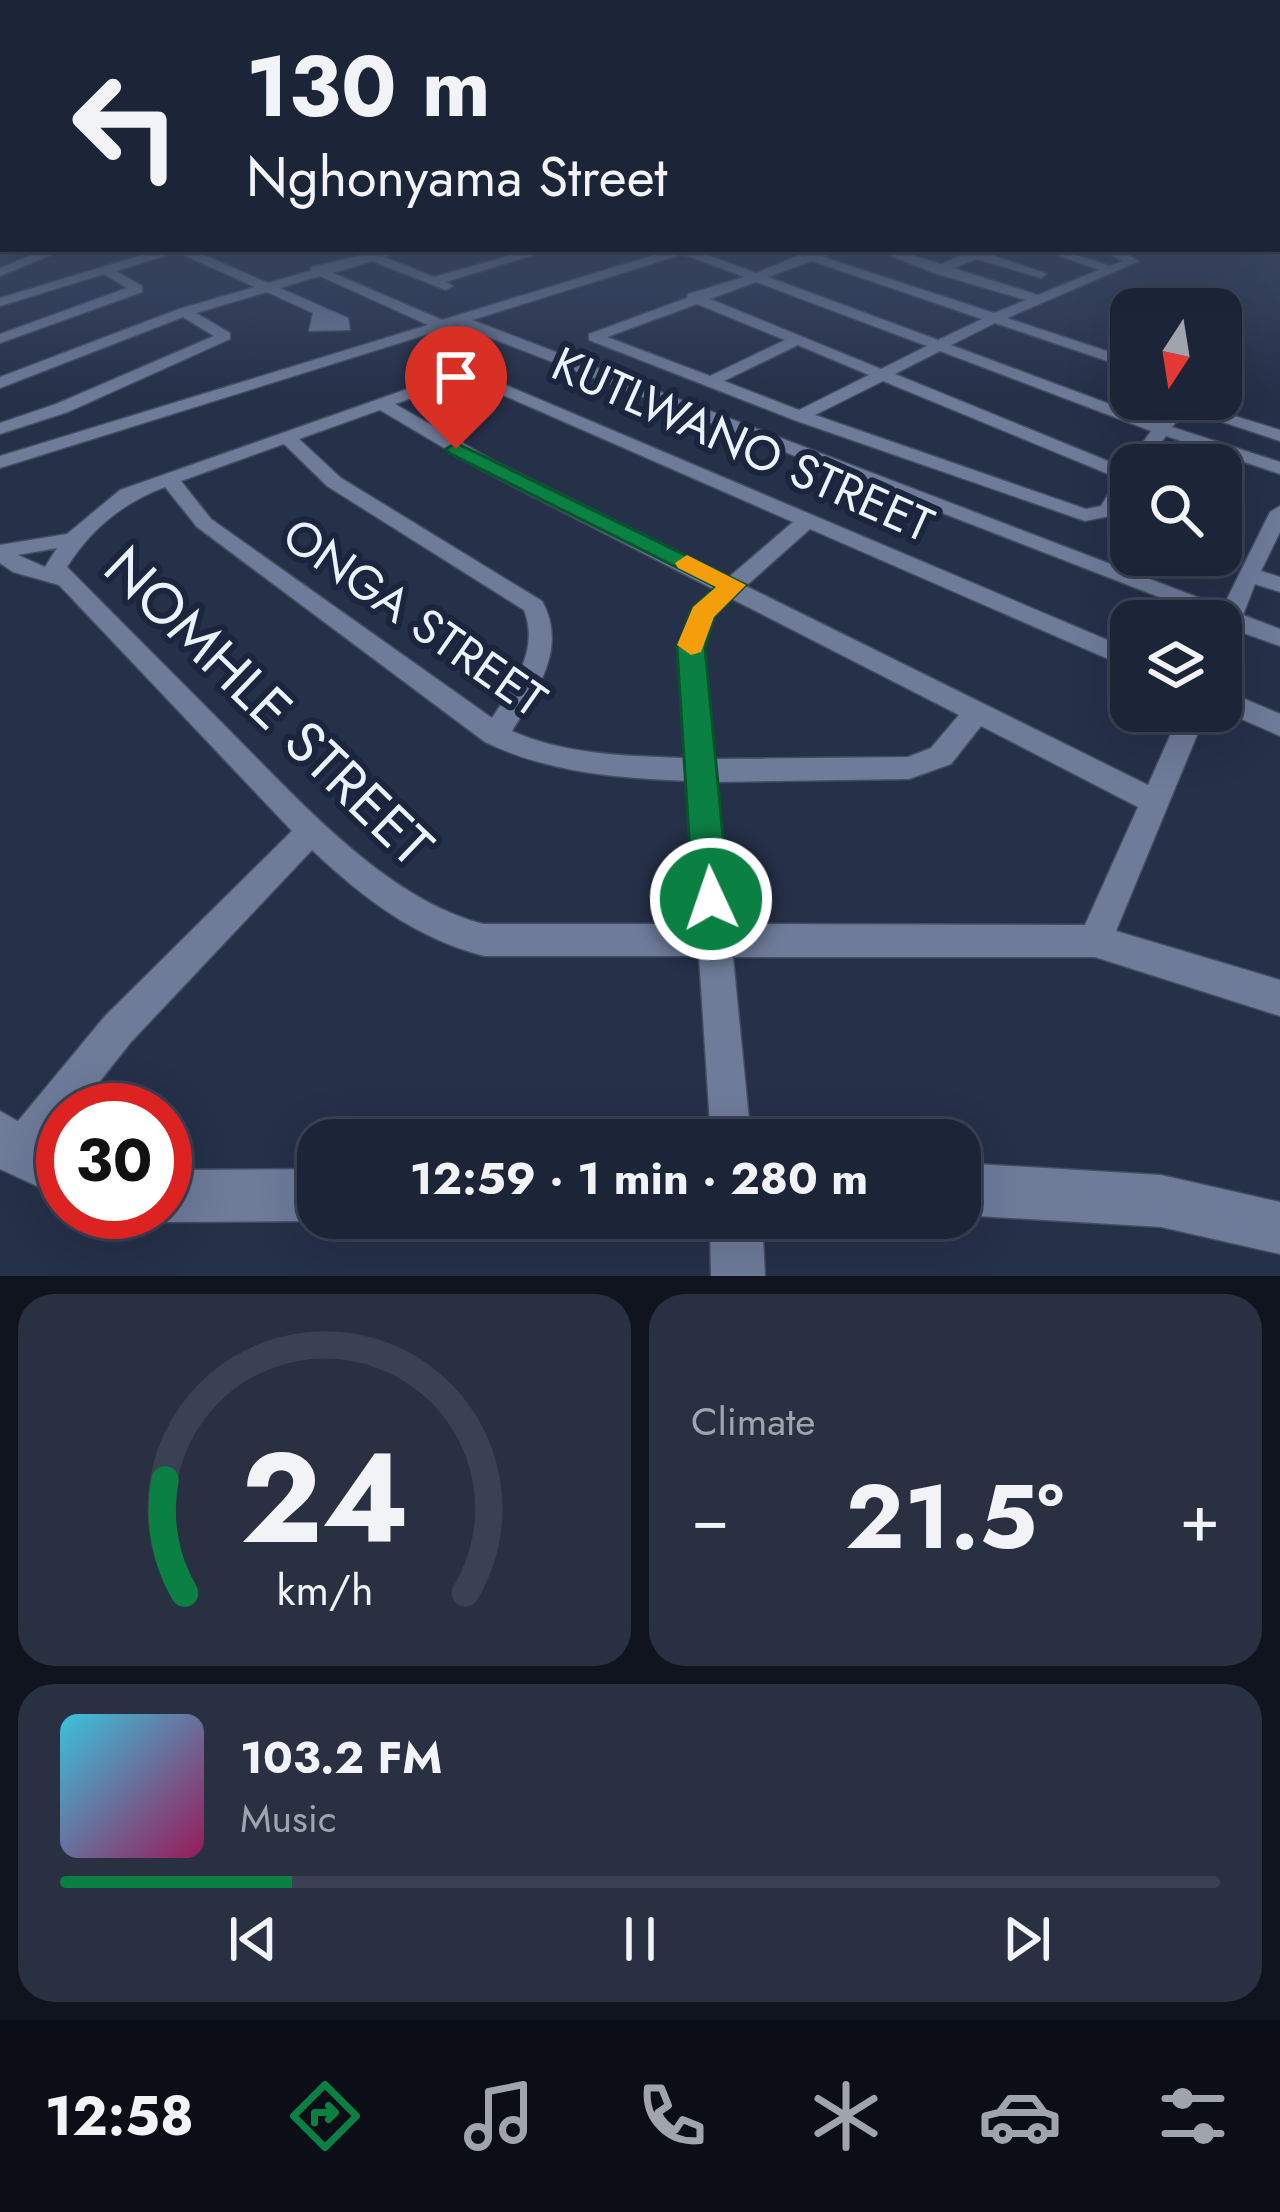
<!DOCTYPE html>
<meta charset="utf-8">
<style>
:root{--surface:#1c2437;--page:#293042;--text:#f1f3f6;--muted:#a0a4ad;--line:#3a4152;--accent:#0b8043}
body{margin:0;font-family:Jost,sans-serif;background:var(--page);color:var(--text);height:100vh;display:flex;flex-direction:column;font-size:45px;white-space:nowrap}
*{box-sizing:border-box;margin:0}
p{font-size:39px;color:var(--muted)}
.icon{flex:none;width:66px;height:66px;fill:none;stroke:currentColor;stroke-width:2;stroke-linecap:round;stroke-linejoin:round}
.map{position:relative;height:1276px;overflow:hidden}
.panel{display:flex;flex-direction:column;gap:18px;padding:18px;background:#0f141e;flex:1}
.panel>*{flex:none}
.guide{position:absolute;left:0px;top:0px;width:1281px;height:252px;box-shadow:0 12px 48px #0002,0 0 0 3px var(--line);background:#1c2437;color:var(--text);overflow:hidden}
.needle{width:78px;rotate:192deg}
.tools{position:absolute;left:1110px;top:288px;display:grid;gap:24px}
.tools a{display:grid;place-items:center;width:132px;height:132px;border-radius:24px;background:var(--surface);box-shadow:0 12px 48px #0002,0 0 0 3px var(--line);font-size:60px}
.speed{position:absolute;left:36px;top:1083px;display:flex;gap:24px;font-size:60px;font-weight:700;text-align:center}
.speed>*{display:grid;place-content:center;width:156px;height:156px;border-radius:50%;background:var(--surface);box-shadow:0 12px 48px #0002,0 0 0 3px var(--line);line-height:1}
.speed .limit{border:18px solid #d22;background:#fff;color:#111}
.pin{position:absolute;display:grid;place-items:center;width:102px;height:102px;color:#fff;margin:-123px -51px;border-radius:50% 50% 50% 0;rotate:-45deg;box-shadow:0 0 12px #0007}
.pin .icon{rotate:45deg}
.me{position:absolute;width:132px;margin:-66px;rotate:357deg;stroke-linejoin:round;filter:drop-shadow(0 0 9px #0008)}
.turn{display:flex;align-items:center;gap:42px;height:252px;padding:0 48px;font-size:54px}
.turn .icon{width:156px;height:156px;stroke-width:2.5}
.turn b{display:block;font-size:84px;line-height:102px}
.big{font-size:90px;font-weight:700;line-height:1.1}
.panel .tile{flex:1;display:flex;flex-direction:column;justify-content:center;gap:18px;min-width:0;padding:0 42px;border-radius:36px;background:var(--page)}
.panel .dial{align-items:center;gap:0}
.dial svg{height:312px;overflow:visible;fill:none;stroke:var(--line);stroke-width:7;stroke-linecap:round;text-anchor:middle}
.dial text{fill:var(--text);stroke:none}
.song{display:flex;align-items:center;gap:36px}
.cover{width:144px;height:144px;border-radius:18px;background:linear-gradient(135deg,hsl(190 70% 55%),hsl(330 70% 35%))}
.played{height:12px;border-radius:6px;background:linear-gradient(90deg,var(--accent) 20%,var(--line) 20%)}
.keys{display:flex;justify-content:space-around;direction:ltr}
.heat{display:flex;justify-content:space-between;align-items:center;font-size:66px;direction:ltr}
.panel .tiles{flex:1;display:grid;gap:18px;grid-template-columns:1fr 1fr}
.tile:last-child{grid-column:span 2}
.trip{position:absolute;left:297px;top:1119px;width:684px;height:120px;border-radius:36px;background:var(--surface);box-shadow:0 12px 48px #0002,0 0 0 3px var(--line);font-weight:700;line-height:120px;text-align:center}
.dock{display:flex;height:192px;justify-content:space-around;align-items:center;background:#0b0e16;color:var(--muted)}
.dock .icon{width:84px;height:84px}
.dock .on{color:var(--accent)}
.dock b{font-size:54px;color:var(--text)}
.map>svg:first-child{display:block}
</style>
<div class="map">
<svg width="1280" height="1276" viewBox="0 0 1280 1276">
<rect width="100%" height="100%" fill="#253049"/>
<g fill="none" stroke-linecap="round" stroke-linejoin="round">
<defs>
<g id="minor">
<rect x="0" y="217" width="3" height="5"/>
<path d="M3,240V248L0,249V241Z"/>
<path d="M1278,242L1280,243V251L1275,249Z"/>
<path d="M48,249H65L0,276V268Z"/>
<path d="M162,249H190L268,283L310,271L312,267L387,249H406L384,257L434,277L533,249H552L446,282L453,286L446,290L372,261L333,273L442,320L674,249H692L756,273L805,253L839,249L823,257L994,313L1026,300L934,273L874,249H892L941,264L971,251L997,249L989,254L1047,274L1041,278L977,259L953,268L1038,295L1099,270L1040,249H1058L1110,266L1123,261L1101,249H1117L1139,261L1007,318L1131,359V369L995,323L951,345L1158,422L1164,414H1176L1179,418L1172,427L1280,462V474L1166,436L1145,465H1131V488L1115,515L1085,521L794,420L589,340V334L687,298L688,294L744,277L683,254L472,320L1223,607L1270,512L1280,506V532L1261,571L1280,577V592L1255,584L1243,615L1280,629V646L1238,631L1230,652L1221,655V621L457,325L0,468V456L428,325L320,276L280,288L348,318L350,330L309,331L313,313L267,292L196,313L230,333V339L68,412L0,434V423L56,404L214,336L183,317L0,388V377L179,309L255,287L177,252L116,271L142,286V292L0,343V334L127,288L104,274L0,306V298ZM812,261L982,319L938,340L768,277ZM756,282L927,346L881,369L710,299ZM697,304L785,340L710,376L607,337ZM798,345L869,375L799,410L724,381ZM940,351L1151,431L1125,468L895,374ZM883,381L1118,478L1101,506L1086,509L815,415Z"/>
<path d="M475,372L1131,650V669L810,529L746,586L1148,785L1181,711H1207L1116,931L1280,980V1016L1095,957H733L751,1140H711L699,956H484C415,938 363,898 312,850L131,1042L77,1110H63C63,1135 41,1162 18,1172L4,1166L0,1147L4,1138L105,1016L292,831L59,585L13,572L0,563V545L67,534L120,490L430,381ZM473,382L793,522L729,577L492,460L395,404L440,388ZM380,410L478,468L715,590L690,613L679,648L686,758C627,756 566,755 512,731C537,690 568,648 542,601L341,478L299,439ZM284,444L327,486L524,610C540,650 513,686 492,718L211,519L181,481ZM165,487L197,527L485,742C550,773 617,778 688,781L697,924H484C387,900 299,800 230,731C176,676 121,622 67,567C90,530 124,502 165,487ZM57,548L45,567L18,555ZM732,599L959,715L931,748L908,757L714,759L703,648L713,616ZM981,726L1138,807L1085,925L730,924L716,782L909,779L951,764Z"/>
<path d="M1179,399L1280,430V441L1177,407L1175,403Z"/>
<path d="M1221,689L1280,714V736L1221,710Z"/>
</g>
<g id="tertiary">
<path d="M0,1111L63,1147V1198L0,1169Z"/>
<path d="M960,1163L1161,1175L1280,1202V1254L1161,1227L960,1215Z"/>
<path d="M318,1169V1218H325L318,1221L165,1222L146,1212H165V1170Z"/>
<path d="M710,1218H762L765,1276H711Z"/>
</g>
</defs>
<use href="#minor" stroke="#434c60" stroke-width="3"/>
<use href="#tertiary" stroke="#434c60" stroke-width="3"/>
<use href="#minor" fill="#6e7b99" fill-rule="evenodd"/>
<use href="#tertiary" fill="#6e7b99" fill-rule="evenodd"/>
</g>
<linearGradient id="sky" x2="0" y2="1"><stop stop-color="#141a28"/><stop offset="0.55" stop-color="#404e6a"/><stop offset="1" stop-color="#404e6a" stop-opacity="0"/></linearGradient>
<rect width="1280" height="396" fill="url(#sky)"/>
<path fill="#0b8043" stroke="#07532c" stroke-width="3" d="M456,443L746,585L714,617L705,648L729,899L724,911L711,916L698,911L693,899L677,648L693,607L716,587L449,453L446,449Z"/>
<path fill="#f59e0b" d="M687,555L746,585L714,617L701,652L691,655L677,645L693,607L716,587L678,568L675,563Z"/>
<g text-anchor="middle" stroke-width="12" stroke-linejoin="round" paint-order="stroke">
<g font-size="48" fill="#ebf2ff" stroke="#1b263e">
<text transform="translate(743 444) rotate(24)" y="17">KUTLWANO STREET</text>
<text transform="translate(415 617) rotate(35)" y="17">ONGA STREET</text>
</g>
<g font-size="57" fill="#ebf2ff" stroke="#1b263e">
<text transform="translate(269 706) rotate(44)" y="20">NOMHLE STREET</text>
</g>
</g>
</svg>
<div class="tools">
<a><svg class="needle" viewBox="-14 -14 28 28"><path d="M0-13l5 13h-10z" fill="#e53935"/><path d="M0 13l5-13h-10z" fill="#a0a4ad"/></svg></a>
<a><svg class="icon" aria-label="search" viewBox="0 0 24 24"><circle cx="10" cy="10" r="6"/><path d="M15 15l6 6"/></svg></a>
<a><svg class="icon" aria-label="layers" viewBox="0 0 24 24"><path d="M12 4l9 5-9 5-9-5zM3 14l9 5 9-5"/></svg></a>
</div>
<div class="speed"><div class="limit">30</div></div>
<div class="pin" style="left:456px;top:449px;background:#d93025"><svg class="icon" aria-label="arrive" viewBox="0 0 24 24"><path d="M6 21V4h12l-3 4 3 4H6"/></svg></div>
<svg class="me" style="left:711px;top:899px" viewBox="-20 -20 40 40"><circle r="17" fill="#0b8043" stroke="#fff" stroke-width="3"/><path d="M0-11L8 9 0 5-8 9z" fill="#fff"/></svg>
<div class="trip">12:59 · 1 min · 280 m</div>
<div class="guide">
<div class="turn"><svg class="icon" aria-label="left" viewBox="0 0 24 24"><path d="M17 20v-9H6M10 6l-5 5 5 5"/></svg><div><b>130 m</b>Nghonyama Street</div></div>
</div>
</div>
<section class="panel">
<div class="tiles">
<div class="tile dial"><svg viewBox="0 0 100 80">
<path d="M14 69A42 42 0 1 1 86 69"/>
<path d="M14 69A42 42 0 0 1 9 40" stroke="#0b8043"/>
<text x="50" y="56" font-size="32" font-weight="700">24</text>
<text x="50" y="72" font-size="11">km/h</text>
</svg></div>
<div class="tile"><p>Climate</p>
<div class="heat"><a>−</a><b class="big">21.5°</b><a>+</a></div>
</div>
<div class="tile">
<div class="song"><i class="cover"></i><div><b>103.2 FM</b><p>Music</p></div></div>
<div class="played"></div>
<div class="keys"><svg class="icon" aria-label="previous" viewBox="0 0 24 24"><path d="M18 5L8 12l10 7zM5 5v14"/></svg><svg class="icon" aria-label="pause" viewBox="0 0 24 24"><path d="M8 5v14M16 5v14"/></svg><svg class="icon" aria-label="next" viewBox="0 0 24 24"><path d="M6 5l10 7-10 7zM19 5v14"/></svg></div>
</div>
</div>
</section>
<nav class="dock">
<b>12:58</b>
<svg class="icon on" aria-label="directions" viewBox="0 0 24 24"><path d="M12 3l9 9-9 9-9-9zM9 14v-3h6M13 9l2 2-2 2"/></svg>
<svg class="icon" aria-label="music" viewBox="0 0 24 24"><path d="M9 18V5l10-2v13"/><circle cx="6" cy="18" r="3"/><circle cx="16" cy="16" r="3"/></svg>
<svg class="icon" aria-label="phone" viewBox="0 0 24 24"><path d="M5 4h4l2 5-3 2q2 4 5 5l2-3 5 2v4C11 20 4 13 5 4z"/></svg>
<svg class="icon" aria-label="climate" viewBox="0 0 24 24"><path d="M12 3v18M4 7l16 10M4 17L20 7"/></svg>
<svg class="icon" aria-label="car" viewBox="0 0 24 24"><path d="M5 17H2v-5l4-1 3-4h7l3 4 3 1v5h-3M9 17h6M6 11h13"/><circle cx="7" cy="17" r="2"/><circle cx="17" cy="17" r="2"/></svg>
<svg class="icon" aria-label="filters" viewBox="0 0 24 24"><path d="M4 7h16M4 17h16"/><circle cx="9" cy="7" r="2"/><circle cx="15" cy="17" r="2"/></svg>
</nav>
